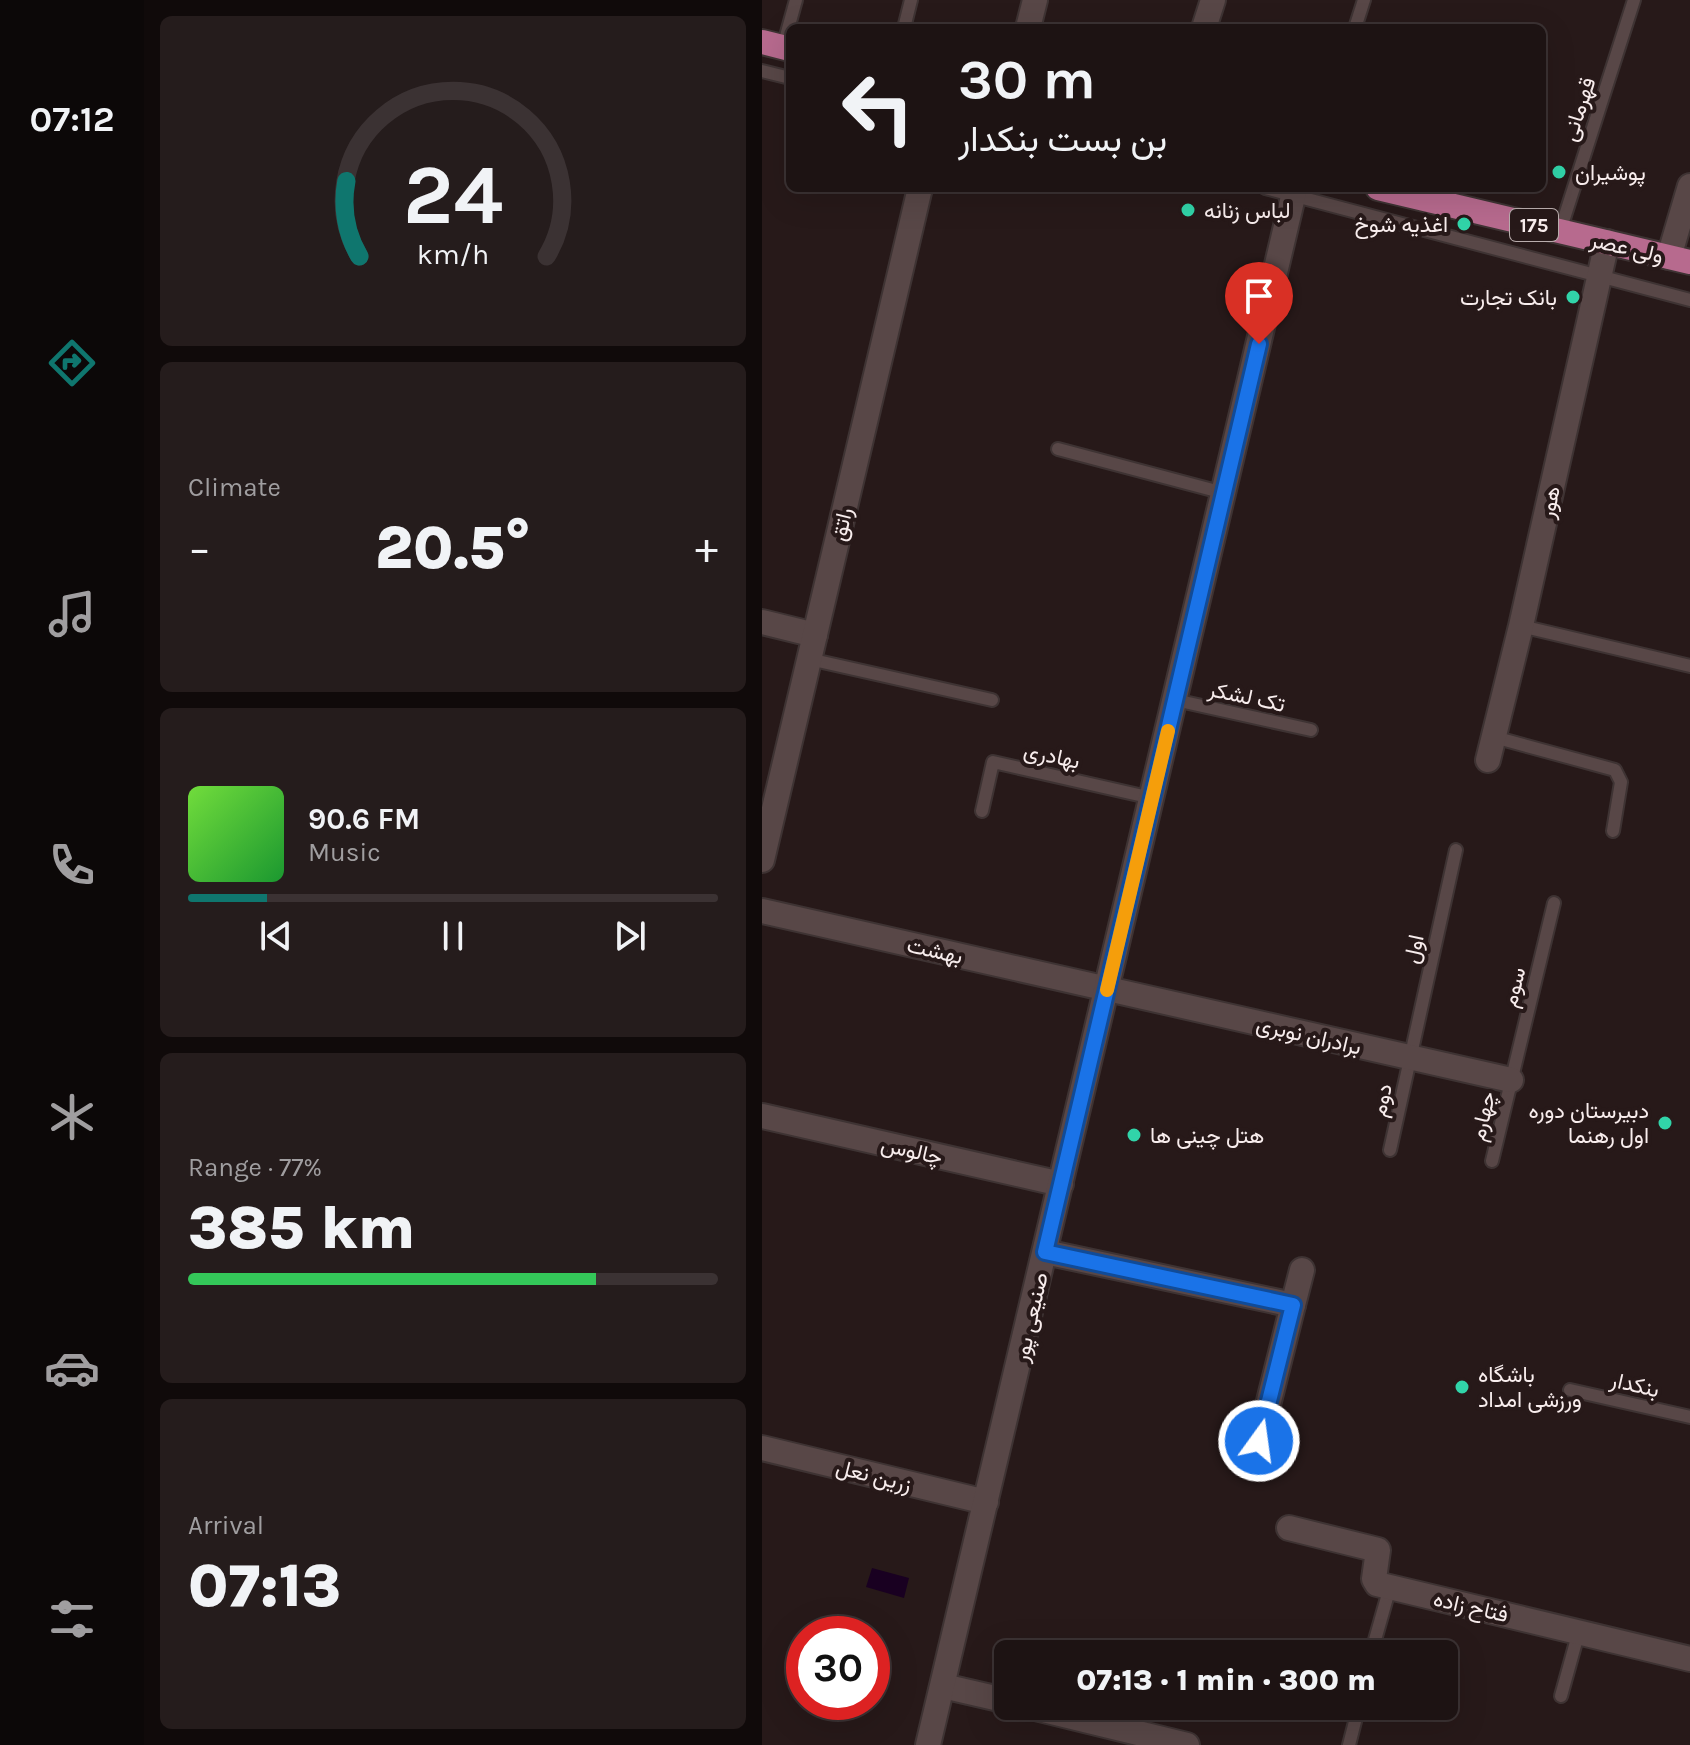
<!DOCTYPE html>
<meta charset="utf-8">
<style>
:root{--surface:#1d1313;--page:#251c1c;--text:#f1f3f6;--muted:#a09ea0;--line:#3b3233;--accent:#0f766e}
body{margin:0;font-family:Karla,Vazirmatn,sans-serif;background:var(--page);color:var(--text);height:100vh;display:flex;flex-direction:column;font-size:30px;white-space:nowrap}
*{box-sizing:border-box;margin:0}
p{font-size:26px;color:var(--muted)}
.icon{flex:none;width:44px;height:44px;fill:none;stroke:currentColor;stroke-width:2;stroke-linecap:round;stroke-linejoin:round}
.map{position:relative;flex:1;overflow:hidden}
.details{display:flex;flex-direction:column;gap:16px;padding:16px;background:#100a0a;width:618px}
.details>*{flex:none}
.top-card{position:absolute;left:24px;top:24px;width:760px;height:168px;border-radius:12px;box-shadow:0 8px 32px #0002,0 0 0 2px var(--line);background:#1d1313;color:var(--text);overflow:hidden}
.speed{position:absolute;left:24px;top:1616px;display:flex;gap:16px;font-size:40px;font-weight:700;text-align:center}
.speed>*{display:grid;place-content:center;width:104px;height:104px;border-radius:50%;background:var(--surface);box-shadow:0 8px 32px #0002,0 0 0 2px var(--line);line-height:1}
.speed .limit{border:12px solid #d22;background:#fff;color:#111}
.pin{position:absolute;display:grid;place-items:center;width:68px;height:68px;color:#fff;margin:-82px -34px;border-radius:50% 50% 50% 0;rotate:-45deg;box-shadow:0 0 8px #0007}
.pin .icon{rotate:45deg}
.me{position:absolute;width:88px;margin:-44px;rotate:14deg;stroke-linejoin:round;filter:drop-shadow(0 0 6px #0008)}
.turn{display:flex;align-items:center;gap:28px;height:168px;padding:0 40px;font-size:36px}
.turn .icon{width:104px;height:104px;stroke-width:2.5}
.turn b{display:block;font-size:56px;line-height:68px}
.big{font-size:60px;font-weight:800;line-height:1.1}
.details .widget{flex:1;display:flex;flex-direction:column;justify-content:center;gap:12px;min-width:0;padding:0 28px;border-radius:12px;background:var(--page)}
.details .dial{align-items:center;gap:0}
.dial svg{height:208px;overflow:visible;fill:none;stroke:var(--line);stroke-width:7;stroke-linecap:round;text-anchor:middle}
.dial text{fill:var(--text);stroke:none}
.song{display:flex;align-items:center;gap:24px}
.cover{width:96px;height:96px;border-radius:12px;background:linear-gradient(135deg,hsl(100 70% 55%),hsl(130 70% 35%))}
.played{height:8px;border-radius:4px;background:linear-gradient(90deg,var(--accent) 15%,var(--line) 15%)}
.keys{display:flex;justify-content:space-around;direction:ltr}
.heat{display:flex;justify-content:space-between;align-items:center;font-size:44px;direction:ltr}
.charge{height:12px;border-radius:6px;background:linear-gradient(90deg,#34c759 77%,var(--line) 0)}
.trip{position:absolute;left:232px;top:1640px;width:464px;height:80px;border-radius:12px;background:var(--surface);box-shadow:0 8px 32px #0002,0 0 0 2px var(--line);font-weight:800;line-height:80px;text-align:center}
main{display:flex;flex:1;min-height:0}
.dock{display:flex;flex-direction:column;width:144px;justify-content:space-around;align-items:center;background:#0c0808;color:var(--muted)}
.dock .icon{width:56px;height:56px}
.dock .active{color:var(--accent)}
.dock b{font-size:36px;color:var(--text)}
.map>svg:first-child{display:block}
</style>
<main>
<nav class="dock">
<b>07:12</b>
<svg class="icon active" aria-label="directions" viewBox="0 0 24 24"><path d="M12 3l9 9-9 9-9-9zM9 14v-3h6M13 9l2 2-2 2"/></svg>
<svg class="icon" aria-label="music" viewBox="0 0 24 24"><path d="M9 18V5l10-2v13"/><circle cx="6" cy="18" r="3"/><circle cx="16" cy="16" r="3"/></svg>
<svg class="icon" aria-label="phone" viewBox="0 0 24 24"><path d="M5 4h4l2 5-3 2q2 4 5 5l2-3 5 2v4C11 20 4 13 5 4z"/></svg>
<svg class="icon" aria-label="climate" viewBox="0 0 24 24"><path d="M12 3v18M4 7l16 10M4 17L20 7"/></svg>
<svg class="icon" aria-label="car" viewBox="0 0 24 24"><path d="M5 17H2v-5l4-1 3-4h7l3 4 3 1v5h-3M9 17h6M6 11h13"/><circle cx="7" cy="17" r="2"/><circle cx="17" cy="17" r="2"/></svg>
<svg class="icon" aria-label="filters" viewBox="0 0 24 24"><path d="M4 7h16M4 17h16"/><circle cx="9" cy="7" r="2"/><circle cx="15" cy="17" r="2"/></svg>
</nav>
<section class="details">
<div class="widget dial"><svg viewBox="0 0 100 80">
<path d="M14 69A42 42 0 1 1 86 69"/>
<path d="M14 69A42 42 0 0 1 9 40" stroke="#0f766e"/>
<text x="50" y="56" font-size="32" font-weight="700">24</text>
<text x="50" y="72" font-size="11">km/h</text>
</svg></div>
<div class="widget"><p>Climate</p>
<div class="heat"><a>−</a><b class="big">20.5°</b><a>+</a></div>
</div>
<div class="widget">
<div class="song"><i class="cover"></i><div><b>90.6 FM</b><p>Music</p></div></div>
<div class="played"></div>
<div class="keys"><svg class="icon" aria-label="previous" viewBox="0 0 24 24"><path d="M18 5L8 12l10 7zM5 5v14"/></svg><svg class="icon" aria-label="pause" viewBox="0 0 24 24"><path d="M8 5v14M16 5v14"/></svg><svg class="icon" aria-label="next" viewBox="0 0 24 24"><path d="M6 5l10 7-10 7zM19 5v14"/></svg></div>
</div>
<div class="widget"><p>Range · 77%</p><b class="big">385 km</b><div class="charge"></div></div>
<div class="widget"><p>Arrival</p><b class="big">07:13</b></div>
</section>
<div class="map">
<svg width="928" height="1745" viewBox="0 0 928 1745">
<rect width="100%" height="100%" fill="#271919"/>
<path fill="#190021" d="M110,1568L147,1578L142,1598L104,1587Z"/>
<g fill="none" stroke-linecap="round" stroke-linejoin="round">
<defs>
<g id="service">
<path d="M142,28L149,0"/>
<path d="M593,28L602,0"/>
<path d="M21,47L34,0"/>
<path d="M0,71L28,78"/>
<path d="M503,188L928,300"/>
<path d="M798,231L872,0"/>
<path d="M296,449L462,493"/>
<path d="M759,626L928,666"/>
<path d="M47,659L230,700"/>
<path d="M413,700L549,730"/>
<path d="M732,737L853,770L859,782L851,831"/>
<path d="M220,811L231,762L390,798"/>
<path d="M628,1150L694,850"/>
<path d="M730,1161L792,903"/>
<path d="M808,1390L928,1417"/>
<path d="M609,1654L628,1587"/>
<path d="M799,1696L817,1631"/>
<path d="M587,1745L597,1706"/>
</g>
<g id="minor">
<path d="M266,28L273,0"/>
<path d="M442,28L451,0"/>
<path d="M907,257L928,186"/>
<path d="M0,622L53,635"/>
<path d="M726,760L759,626L845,242"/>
<path d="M0,860L158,188"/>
<path d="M0,911L749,1080"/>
<path d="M0,1116L299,1184"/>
<path d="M283,1252L531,1305L497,1441"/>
<path d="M531,1305L540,1270"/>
<path d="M0,1448L224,1502"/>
<path d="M527,1528L616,1550L612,1579L615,1584L928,1659"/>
<path d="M181,1686L246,1701"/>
<path d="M265,1706L425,1745"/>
<path d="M166,1745L533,188"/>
</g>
<g id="primary">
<path d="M0,42L28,49"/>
<path d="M616,188L928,262"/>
</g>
</defs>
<use href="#service" stroke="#3e3333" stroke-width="16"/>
<use href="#minor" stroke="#3e3333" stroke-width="28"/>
<use href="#primary" stroke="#3e3333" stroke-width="28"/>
<use href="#service" stroke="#584747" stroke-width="12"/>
<use href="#minor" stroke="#584747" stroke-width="24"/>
<use href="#primary" stroke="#b76a8e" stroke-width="24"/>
</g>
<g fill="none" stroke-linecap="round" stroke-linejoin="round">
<defs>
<path id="route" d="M497,344L283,1252L531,1305L497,1441"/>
</defs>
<use href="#route" stroke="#114b97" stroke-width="20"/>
<use href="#route" stroke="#1a73e8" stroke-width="14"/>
<path stroke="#f59e0b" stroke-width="14" d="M345,990L406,731"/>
</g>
<g fill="#31d4a9" stroke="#271919" stroke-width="3">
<circle cx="797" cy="172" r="8"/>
<circle cx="426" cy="210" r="8"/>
<circle cx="702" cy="224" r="8"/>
<circle cx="811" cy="297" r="8"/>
<circle cx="903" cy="1123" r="8"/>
<circle cx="372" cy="1135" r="8"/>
<circle cx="700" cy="1387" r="8"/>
</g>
<g text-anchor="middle" stroke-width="8" stroke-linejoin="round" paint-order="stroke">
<rect fill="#271919" stroke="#b9adad" stroke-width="2" x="748" y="209" width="48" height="32" rx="6"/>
<g font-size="20" font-weight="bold" fill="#f8eded">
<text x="772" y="232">175</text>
</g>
<g font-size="22" fill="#f8eded" stroke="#271919">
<text transform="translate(816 109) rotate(-72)" y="8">قهرمانی</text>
<text transform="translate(865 247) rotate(13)" y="8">ولی عصر</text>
<text transform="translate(787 502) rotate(-78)" y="8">هور</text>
<text transform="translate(79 524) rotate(-77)" y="8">راتق</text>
<text transform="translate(485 696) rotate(12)" y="8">تک لشکر</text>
<text transform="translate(290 755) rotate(12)" y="8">بهادری</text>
<text transform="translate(651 949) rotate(-78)" y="8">اول</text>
<text transform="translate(173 950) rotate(13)" y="8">بهشت</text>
<text transform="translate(751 987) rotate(-76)" y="8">سوم</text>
<text transform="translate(547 1035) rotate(13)" y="8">برادران نوبری</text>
<text transform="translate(619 1100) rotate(-78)" y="8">دوم</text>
<text transform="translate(720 1116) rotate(-77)" y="8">چهارم</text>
<text transform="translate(150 1150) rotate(13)" y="8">چالوس</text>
<text transform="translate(268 1317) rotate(-77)" y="8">صنیعی پور</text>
<text transform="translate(873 1384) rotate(13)" y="8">بنکدار</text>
<text transform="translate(112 1475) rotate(14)" y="8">زرین نعل</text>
<text transform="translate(709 1606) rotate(13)" y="8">فتاح زاده</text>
</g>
<g font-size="22" fill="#f8eded" stroke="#271919" text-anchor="start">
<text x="813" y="180">پوشیران</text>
<text x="442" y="218">لباس زنانه</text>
<text x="686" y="232" text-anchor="end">اغذیه شوخ</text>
<text x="795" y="305" text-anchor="end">بانک تجارت</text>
<text x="887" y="1118" text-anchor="end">دبیرستان دوره<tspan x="887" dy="25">اول رهنما</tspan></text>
<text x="388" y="1143">هتل چینی ها</text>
<text x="716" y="1382">باشگاه<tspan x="716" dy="25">ورزشی امداد</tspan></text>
</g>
</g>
</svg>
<div class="speed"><div class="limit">30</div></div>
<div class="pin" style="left:497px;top:344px;background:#d93025"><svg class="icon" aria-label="arrive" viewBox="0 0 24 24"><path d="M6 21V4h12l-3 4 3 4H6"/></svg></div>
<svg class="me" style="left:497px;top:1441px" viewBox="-20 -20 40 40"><circle r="17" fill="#1a73e8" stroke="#fff" stroke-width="3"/><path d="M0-11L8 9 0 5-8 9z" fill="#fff"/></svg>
<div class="trip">07:13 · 1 min · 300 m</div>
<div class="top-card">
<div class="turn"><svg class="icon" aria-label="left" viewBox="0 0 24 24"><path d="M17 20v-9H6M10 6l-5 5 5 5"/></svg><div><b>30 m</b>بن بست بنکدار</div></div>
</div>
</div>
</main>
